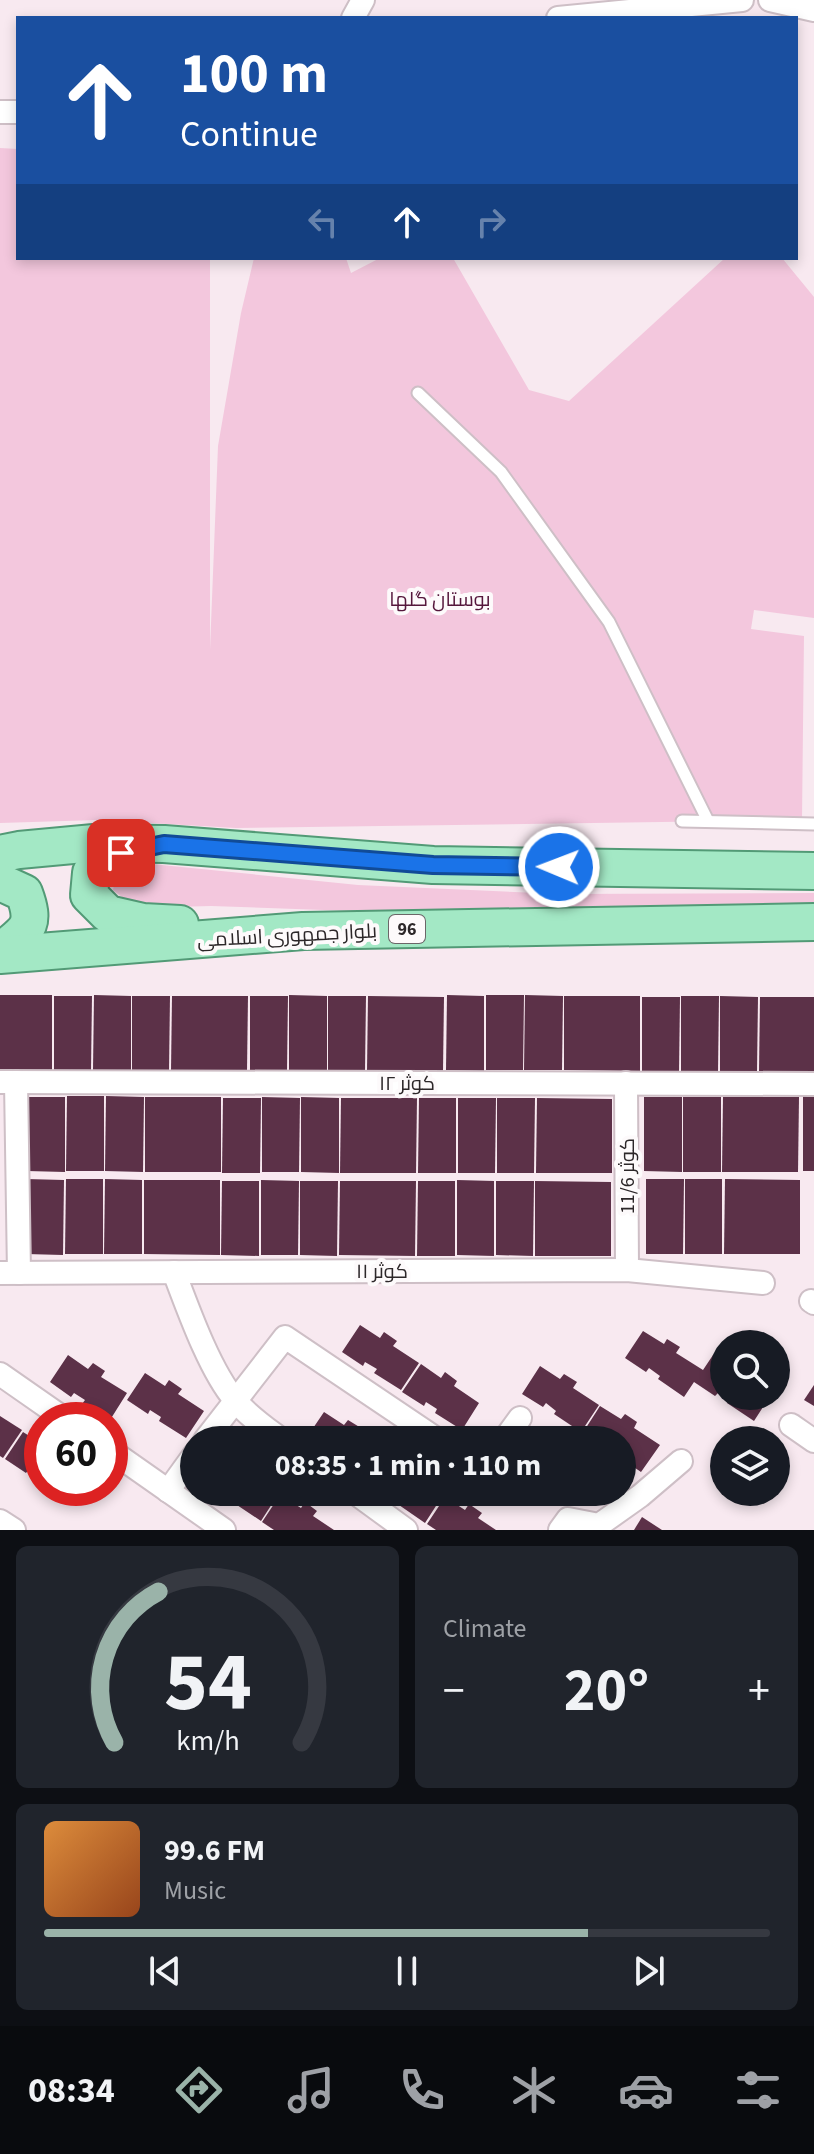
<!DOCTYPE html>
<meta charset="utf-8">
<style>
:root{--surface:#171b24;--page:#20242c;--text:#f1f3f6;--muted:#9ea1a6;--line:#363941;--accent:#9ab3a9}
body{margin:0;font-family:"Source Sans 3",Cairo,sans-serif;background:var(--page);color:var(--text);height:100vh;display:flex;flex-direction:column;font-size:30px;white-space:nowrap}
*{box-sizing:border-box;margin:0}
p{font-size:26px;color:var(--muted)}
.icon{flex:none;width:44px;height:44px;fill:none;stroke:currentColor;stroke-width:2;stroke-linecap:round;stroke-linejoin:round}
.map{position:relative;height:1530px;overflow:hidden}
.drawer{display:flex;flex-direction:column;gap:16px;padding:16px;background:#0d0f14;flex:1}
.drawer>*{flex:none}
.hud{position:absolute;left:16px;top:16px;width:782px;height:244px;border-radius:0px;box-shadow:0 4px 12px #0003;background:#1a4fa0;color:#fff;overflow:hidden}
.buttons{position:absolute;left:710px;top:1330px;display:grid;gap:16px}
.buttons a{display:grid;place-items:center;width:80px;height:80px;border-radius:50%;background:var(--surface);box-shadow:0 4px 12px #0003;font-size:40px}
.speed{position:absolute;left:24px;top:1402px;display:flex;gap:16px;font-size:40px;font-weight:700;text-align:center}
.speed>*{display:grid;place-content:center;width:104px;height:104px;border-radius:50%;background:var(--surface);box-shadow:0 4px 12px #0003;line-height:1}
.speed .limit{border:12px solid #d22;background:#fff;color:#111}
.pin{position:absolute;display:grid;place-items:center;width:68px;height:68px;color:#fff;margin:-34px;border-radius:16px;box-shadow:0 4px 12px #0006}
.me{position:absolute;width:88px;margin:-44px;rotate:271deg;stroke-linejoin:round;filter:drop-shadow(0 0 6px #0008)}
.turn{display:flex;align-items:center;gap:28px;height:168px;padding:0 32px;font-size:36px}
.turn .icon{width:104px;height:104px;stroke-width:2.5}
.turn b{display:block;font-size:56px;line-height:68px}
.lanes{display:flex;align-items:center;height:76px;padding:0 32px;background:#0003;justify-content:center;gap:40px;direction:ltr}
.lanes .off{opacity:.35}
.big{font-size:60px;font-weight:700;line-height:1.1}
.drawer .widget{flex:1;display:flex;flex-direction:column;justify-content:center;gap:12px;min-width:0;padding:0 28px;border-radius:12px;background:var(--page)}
.drawer .dial{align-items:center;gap:0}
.dial svg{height:208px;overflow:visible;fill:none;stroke:var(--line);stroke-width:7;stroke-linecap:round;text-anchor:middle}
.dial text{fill:var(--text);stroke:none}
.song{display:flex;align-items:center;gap:24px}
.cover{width:96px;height:96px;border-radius:12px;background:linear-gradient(135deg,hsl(30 70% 55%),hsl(20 70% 35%))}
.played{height:8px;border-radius:4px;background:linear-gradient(90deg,var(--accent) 75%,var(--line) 75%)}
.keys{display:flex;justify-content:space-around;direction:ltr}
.heat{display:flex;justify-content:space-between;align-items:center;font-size:44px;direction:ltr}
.drawer .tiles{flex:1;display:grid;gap:16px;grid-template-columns:1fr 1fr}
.widget:last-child{grid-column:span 2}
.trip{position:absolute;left:180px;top:1426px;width:456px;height:80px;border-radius:40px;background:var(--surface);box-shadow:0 4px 12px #0003;font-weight:700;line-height:80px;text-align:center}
.dock{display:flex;height:128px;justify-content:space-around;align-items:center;background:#090b0e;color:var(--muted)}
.dock .icon{width:56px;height:56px}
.dock .active{color:var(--accent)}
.dock b{font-size:36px;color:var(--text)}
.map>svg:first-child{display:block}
</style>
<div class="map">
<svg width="814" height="1530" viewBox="0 0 814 1530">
<rect width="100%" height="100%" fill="#f8e9f0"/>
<g fill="#f3c7dd">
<path d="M0,148L18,149V258H210V650L218,446L241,313L254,258H346L351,273L380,258H453L529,390L569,401L725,258H782L814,297V618L754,610L751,629L804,636L802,820L236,828L97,820L0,823Z"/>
<path d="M142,863L358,885L561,894L814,893V907L407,913L211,906L136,908L113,890L117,870Z"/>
</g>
<g fill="#5c3148">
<rect x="0" y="995" width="52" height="75"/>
<path d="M94,995L131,996V1070H93Z"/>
<path d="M289,995L327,996V1071L289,1070Z"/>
<path d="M447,995L484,996V1071L446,1070Z"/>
<path d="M486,995H524L523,1070H486Z"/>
<path d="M525,995L563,996L562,1070H524Z"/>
<path d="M54,996H92L91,1071L54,1070Z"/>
<path d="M132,996H170L169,1071L132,1070Z"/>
<path d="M172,996H248L247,1071H171Z"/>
<path d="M250,996H288L287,1071H250Z"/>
<path d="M328,996H366L365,1071H328Z"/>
<path d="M368,996L444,997L443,1071H367Z"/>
<path d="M564,996H640V1071L564,1070Z"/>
<path d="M681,996H719L718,1072L681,1071Z"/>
<path d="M720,996L758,997L757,1072L720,1071Z"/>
<path d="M642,997H680L679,1072H642Z"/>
<path d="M760,997H814V1072H759Z"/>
<path d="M67,1096H104V1171H66Z"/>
<path d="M106,1096L144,1097L143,1172L105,1171Z"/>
<path d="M803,1096L814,1097V1171H803Z"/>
<path d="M27,1097H65V1172L27,1171Z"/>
<rect x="145" y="1097" width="76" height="75"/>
<path d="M262,1097L300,1098L299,1172H262Z"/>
<path d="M301,1097L339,1098V1173L301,1172Z"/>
<path d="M644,1097H682V1172L644,1171Z"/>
<rect x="683" y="1097" width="38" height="75"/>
<path d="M723,1097H799L798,1172H722Z"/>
<path d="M223,1098H261L260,1173H222Z"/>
<path d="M341,1098H417L416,1173H340Z"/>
<path d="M419,1098H456V1173H418Z"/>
<path d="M458,1098H496L495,1173H458Z"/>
<path d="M497,1098H535L534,1173H497Z"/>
<path d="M537,1098L612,1099V1173H536Z"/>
<path d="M26,1179L64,1180L63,1255L26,1254Z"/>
<path d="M66,1179H103V1254H65Z"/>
<path d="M105,1179L142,1180V1254H104Z"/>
<path d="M646,1179H684L683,1254H646Z"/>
<rect x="685" y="1179" width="37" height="75"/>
<path d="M725,1179L800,1180V1254H724Z"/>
<path d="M144,1180H220V1255L144,1254Z"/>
<path d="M261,1180L299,1181L298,1255H261Z"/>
<path d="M457,1180L494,1181V1256L457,1255Z"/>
<path d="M222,1181H259V1256L221,1255Z"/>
<path d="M300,1181H338L337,1256L300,1255Z"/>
<path d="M340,1181H416L415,1256L339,1255Z"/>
<path d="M418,1181H455V1256H417Z"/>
<path d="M496,1181H534L533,1256L496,1255Z"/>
<path d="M535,1181L611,1182V1256H535Z"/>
<path d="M360,1325L380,1338L384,1332L397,1341L393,1346L419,1363L401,1390L374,1373L377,1369L365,1362L363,1366L342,1352Z"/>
<path d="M643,1331L664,1344L667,1339L680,1347L676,1353L703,1370L713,1355L724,1362V1396H770L754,1421L727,1403L729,1400L718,1393L715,1396L694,1382L684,1397L658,1379L660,1376L649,1368L646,1372L625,1358Z"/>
<path d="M68,1355L88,1369L93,1363L105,1371L101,1377L127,1393L110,1420L82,1404L85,1400L74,1393L71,1397L50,1382Z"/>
<path d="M421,1364L441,1378L445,1372L457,1381L454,1386L479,1403L462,1430L435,1413L437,1409L426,1402L424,1406L402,1392Z"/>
<path d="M540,1366L560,1379L564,1374L577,1382L573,1388L599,1405L581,1432L554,1414L556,1411L546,1403L543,1407L522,1394Z"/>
<path d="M145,1373L165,1386L169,1380L182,1389L178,1394L204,1411L186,1438L159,1421L161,1417L150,1410L148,1414L127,1400Z"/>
<path d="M814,1385V1406L804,1400Z"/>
<path d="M600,1406L621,1419L625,1414L637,1422L634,1428L660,1445L641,1472L622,1459V1440H592L582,1434Z"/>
<path d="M324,1412L344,1425L348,1420L361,1428L357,1434L367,1440H305Z"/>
<path d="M0,1416L22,1430L3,1458L0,1456Z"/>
<path d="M23,1432L42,1444V1483L38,1480L40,1477L29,1469L26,1473L5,1459Z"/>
<path d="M50,1488H70L64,1498Z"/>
<path d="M217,1492H277L279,1493L261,1521L234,1503L236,1500L225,1492L223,1496Z"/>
<path d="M378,1492H438L443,1495L425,1523L399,1505L401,1501L390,1494L387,1498Z"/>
<path d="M280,1495L301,1508L305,1502L317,1511L313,1516L334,1530H274L262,1522Z"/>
<path d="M445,1497L465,1510L469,1504L482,1513L478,1518L496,1530H436L427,1524Z"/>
<path d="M642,1517L662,1530H634Z"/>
</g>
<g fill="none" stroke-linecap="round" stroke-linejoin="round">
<defs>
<g id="lane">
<path d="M418,393L501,472L609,622L708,821"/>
<path d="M682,821L814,824"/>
</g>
<g id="street">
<path d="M770,0L814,10"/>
<path d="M353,18L363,0"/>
<path d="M558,18L742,0"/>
<path d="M0,112H18"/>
<path d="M0,1082L814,1084"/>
<path d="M16,1082L19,1273"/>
<path d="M626,1083L627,1270"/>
<path d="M174,1272C188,1309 210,1371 235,1400C248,1416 266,1428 282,1440"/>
<path d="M0,1273L627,1270L763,1283"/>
<path d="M811,1301L814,1303"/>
<path d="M0,1374L66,1420"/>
<path d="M791,1425L814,1441"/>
<path d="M205,1440L285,1337L438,1440"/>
<path d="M504,1440L520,1418"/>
<path d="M110,1450L224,1530"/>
<path d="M168,1491L194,1455"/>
<path d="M354,1492L406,1530"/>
<path d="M0,1521L14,1530"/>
<path d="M560,1530L568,1519L599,1525L640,1496L681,1461"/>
</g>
<g id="primary">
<path d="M139,849L121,853L91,873L89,895L108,914L143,922L180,924"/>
<path d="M0,854L19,850L94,843L164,844L433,865L814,871"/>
<path d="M0,882L24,893C37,928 26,930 0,952"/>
<path d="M0,955L303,931L814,922"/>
</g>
</defs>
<use href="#lane" stroke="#cebfc6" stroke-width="15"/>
<use href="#street" stroke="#cebfc6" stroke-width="26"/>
<use href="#primary" stroke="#529a76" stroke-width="40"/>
<use href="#lane" stroke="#fff" stroke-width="11"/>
<use href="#street" stroke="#fff" stroke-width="22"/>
<use href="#primary" stroke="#a3e8c5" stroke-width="36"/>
</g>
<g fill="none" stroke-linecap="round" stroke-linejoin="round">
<defs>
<path id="route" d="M121,853L164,844L433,865L559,867"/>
</defs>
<use href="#route" stroke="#114b97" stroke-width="20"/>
<use href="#route" stroke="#1a73e8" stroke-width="14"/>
</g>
<g text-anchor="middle" stroke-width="8" stroke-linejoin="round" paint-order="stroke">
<rect fill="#fdfafb" stroke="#6b6668" stroke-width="2" x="389" y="915" width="36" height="28" rx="6"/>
<g font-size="18" font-weight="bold" fill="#2c2729">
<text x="407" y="935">96</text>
</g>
<g font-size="20" fill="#55173c" stroke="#fdfafb">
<text x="440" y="606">بوستان گلها</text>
</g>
<g font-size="20" fill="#2c2729" stroke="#fdfafb">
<text transform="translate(287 935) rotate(-3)" y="7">بلوار جمهوری اسلامی</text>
<text x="407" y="1090">کوثر ۱۲</text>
<text transform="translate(627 1176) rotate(-90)" y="7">کوثر 11/6</text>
<text x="382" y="1278">کوثر ۱۱</text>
</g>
</g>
</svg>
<div class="buttons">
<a><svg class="icon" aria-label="search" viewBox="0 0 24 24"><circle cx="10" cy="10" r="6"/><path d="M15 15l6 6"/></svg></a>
<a><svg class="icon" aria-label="layers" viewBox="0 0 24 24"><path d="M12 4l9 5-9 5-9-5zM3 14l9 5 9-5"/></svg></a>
</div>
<div class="speed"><div class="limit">60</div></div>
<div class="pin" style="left:121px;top:853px;background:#d93025"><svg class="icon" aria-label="arrive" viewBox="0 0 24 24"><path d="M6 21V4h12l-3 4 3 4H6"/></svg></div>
<svg class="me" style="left:559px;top:867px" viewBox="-20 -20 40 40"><circle r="17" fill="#1a73e8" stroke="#fff" stroke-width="3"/><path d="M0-11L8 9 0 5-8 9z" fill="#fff"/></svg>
<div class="trip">08:35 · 1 min · 110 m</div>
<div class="hud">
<div class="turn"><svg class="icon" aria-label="ahead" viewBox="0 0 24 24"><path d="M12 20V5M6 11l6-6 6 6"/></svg><div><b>100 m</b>Continue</div></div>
<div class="lanes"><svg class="icon off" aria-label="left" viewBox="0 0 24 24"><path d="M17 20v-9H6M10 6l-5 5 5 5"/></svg><svg class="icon" aria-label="ahead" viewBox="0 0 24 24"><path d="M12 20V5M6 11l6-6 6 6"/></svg><svg class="icon off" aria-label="right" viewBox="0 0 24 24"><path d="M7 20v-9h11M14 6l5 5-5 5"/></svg></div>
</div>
</div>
<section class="drawer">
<div class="tiles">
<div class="widget dial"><svg viewBox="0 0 100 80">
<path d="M14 69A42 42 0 1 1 86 69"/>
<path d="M14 69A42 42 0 0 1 31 11" stroke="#9ab3a9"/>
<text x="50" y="56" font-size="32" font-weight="700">54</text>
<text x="50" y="72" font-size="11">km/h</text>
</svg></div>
<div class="widget"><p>Climate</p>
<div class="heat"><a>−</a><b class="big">20°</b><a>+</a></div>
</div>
<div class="widget">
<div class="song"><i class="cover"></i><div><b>99.6 FM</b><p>Music</p></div></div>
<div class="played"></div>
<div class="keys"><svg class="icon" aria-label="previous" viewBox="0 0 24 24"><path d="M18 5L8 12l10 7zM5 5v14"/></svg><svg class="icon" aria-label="pause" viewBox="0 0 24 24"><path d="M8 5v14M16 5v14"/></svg><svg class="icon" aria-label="next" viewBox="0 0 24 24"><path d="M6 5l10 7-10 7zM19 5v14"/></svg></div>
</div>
</div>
</section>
<nav class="dock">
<b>08:34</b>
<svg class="icon active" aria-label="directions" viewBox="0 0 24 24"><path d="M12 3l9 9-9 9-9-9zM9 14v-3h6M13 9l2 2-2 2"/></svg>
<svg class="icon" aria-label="music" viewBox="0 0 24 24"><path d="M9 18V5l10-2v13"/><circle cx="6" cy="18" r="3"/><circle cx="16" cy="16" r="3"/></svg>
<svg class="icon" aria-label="phone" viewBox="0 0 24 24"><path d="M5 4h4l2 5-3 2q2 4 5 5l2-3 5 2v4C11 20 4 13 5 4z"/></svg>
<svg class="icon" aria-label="climate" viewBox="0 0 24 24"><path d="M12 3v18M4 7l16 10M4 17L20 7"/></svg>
<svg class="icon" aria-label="car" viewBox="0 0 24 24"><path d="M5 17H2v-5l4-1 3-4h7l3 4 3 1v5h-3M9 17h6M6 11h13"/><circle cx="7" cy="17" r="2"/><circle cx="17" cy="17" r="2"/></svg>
<svg class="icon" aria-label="filters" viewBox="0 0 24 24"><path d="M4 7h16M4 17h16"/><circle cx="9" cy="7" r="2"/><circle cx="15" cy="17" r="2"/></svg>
</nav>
